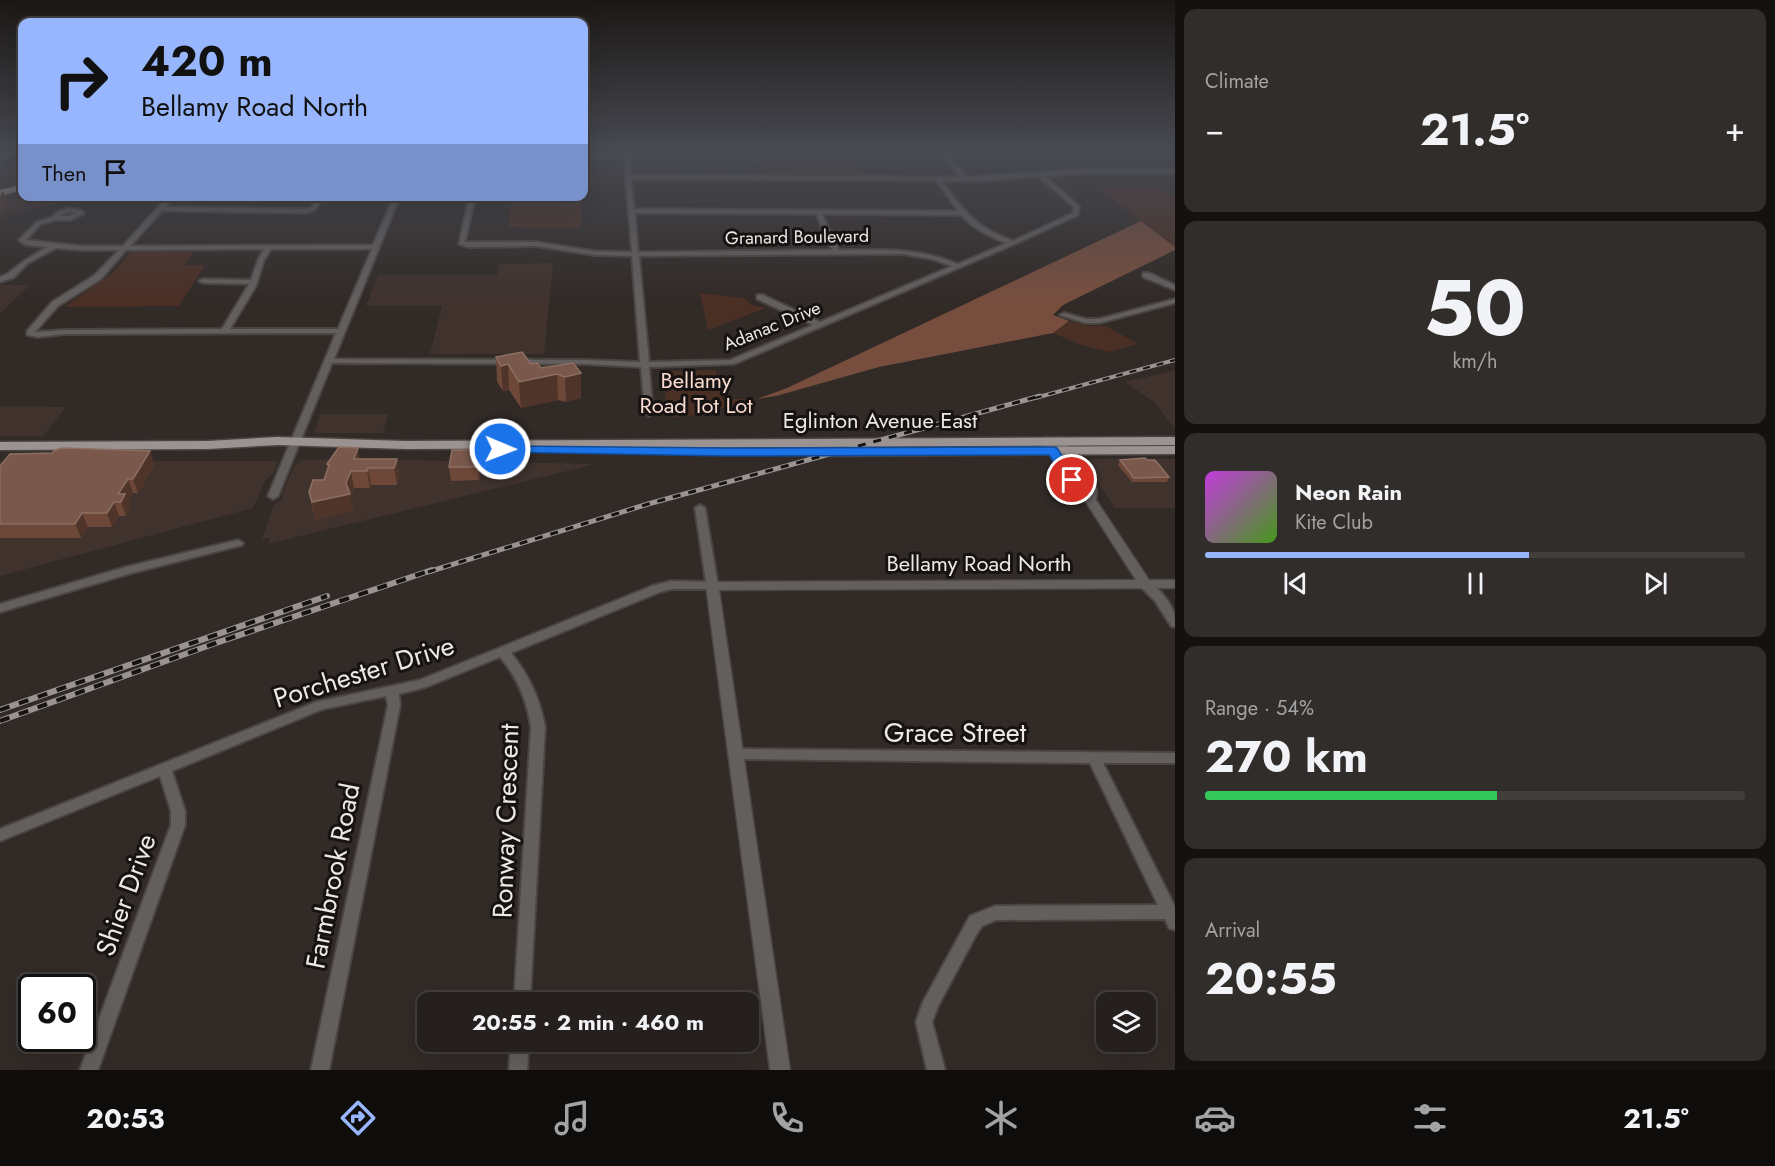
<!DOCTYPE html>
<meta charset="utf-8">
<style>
:root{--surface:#25201d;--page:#312d2a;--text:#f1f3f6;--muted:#a3a3a4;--line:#423e3b;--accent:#98b6fd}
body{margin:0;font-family:Jost,sans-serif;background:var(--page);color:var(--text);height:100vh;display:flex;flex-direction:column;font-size:22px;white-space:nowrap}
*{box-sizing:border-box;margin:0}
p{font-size:20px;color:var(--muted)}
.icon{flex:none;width:33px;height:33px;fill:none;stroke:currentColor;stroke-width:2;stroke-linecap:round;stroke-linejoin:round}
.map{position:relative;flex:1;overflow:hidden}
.drawer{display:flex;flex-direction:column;gap:9px;padding:9px;background:#141210;width:600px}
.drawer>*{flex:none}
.top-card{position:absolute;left:18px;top:18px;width:570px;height:183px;border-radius:12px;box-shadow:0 6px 24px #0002,0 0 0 2px var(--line);background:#98b6fd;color:#111;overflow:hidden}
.fabs{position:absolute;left:1096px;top:992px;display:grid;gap:12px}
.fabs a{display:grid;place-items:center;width:60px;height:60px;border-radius:12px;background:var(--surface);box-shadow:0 6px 24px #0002,0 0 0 2px var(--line);font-size:30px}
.speed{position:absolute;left:18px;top:974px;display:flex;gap:12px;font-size:30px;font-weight:700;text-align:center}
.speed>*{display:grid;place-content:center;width:78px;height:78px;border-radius:50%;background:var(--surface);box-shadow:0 6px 24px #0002,0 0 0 2px var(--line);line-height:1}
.speed .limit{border:3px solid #111;border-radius:9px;background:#fff;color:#111}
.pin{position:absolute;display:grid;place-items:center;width:51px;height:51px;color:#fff;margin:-26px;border:3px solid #fff;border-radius:50%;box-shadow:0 2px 6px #0007}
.me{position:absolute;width:66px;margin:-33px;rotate:91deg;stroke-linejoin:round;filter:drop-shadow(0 0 4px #0008)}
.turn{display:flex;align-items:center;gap:21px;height:126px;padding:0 24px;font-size:27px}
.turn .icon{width:78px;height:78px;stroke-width:2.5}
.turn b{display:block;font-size:42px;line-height:51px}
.then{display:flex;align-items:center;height:57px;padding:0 24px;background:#0003;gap:12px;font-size:22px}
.big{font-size:45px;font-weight:700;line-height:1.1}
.drawer .card{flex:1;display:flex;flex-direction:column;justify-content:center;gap:9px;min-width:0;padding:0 21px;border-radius:12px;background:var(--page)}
.drawer .dial{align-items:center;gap:0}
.dial b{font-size:78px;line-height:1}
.song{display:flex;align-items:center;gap:18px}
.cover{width:72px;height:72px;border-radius:9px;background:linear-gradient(135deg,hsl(290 70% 55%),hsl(100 70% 35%))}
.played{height:6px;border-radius:3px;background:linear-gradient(90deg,var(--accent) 60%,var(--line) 60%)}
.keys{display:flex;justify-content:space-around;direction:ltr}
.heat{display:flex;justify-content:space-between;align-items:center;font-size:33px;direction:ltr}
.charge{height:9px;border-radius:4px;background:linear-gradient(90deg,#34c759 54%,var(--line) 0)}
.trip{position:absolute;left:417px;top:992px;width:342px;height:60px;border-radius:12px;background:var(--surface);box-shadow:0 6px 24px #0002,0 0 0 2px var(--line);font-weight:700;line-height:60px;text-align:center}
.dock{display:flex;height:96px;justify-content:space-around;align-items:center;background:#0f0d0c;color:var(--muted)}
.dock .icon{width:42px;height:42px}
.dock .on{color:var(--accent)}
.dock b{font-size:27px;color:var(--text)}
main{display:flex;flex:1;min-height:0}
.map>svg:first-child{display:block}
</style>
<main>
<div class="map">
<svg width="1175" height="1070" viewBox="0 0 1175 1070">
<rect width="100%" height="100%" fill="#312a27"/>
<g fill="#40322d">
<path d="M22,160V181L0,185V165Z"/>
<path d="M22,192V196L67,197L65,202L6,214L0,219V197Z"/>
<path d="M553,263L544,354H430L442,306H366L378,275H497L499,264Z"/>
<path d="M0,285H30L0,314Z"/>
<path d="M1175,370V429L1154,402L1125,382Z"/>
<path d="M0,406L66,407L43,436H0Z"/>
<path d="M320,414H388L383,433H314Z"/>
<path d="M360,459L596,464L268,544L270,538L262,539L274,504L282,500V494L295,464L299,463L300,460Z"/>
<path d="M1094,459H1175V508H1115L1086,465L1088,461Z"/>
<path d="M0,461H278L273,474L264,482L253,508L0,576Z"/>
</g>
<g fill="#4a2f25">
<path d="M754,150H848L863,177L764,176Z"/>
<path d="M1100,189H1163L1175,198V247Z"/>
<path d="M511,197H581V228L509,227Z"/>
<path d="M194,251L184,265H205L179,306L64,307L112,274L131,252Z"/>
<path d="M700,293L744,298L752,305L766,308L708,330Z"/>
<path d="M1069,321L1088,326H1106L1138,344L1109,352L1081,345L1053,333Z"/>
<path d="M716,370L722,399H757L745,404L712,410L715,414L672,417L667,412L662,371Z"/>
</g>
<path fill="#774e3e" d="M1141,221L1175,247V250L1063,305L1053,315L1069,321L1053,333L879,367L776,396L757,399L787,388Z"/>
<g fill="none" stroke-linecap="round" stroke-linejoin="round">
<defs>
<g id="minor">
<path d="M623,150H629L631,175L960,177L938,150H944L967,177L1086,169H1175V173H1086L1045,176L1079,206L1078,215L1015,244L734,364L649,367L653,413L649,416L645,413L641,367L585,364L332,363L278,496L273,499L268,496L336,333L65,334L38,337L27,335V331L52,302L95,275L119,250H80L56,248L28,263L13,278L0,282V277L7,274L24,261L47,247L26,245L19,240L37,222L53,217L57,212L69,208L81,210L84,213L83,214L70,220H55L41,224L26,240L80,246H123L168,196H175L165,207L305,209L311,208L318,196H324L315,210L305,213L162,211L130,246L373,245L394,196H462L472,199L474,202L465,242H536L594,251L632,252L624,157H584V153H624ZM1038,176L1074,207L1073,213L1013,241C977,228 963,211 942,181H980ZM631,179L936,180L958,211L634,209ZM460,200L468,202L459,244L468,247L536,246L594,255L632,256L640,362L585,360L334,359L398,201ZM69,212L77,213L69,216H60ZM635,213L816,214L832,250L638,252ZM822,214L961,215C974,229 989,237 1007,243L958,264C915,247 884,250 839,250ZM264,249L258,260L251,280L203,279L199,281L203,283L249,284L222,329L65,330L35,332L58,306L101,279L126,250ZM271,249H372L338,329H230L256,286L264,260ZM903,254L932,259L952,266L820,322L763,295H757V299L813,325L730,360L649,362L639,256Z"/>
<path d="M1143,273H1149L1175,285V290L1143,277Z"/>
<path d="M1175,299V303L1099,323H1086L1060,315L1064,313L1086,319H1099Z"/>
<path d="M700,505L705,508L718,586L716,589H671L660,592L511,653C529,675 540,699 545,727L530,1002H514L531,727C527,700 518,678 500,657L426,687L399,694L400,705L329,1070H311L388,705L386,696L323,709L172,771L185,811V825L98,1070H80L171,825V811L160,776L0,841V829L316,702L420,680L652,586L671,581L706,582L695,508Z"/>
<path d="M238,540L243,543L242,545L128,574L0,612V604L126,567Z"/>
<path d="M1145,580C1156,584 1170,601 1174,613C1175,617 1175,623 1175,627L1171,626L1155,601L1141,587L1139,584L1141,581Z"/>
<path d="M736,749L1175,753V763H1103L1175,907V930L1169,928L1165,919L996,920L982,926L976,935L938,1006L932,1022L945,1070H927L916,1022L923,1002L970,916L995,906L1158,905L1090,763L736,759L731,758L729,754L731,750Z"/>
<path d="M511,1041H529L527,1070H509Z"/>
</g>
<g id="tertiary">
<path d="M9,150H16L0,162V157Z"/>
<path d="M1046,437L1050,438L1085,490L1053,440L1058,437L1062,438L1097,489L1096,500L1149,580H1175V588L719,590L790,1070H770L706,586L712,582L1136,580L1086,502L1075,493L1041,440Z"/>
</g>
<g id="primary">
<path d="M22,185V190L0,196V190Z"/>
<path d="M278,437L405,441L1175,437V445L405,449L278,445L208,449L0,450V442L208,441Z"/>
<path d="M1175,446V454L810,456L803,452L810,448Z"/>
</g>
</defs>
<use href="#minor" stroke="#4b4542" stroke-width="4"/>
<use href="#tertiary" stroke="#4b4542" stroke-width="3"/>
<use href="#primary" stroke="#4b4542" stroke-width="3"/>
<use href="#minor" fill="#645f5f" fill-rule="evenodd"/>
<use href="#tertiary" fill="#645f5f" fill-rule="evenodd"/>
<use href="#primary" fill="#9b9392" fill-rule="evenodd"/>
<defs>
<path id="rail-far2" d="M1035,398L1175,360"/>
<path id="rail-far1" d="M428,572L648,504L1040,396"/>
<g id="rail">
<path d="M0,710L327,596"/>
<path d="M0,721L213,644L432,570"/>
</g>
</defs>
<use href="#rail-far2" stroke="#999491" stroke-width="4"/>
<use href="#rail-far1" stroke="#999491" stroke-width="5"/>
<use href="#rail" stroke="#999491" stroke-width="6"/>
<use href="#rail-far2" stroke="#161312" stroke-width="2" stroke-dasharray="7" stroke-linecap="butt"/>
<use href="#rail-far1" stroke="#161312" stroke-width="3" stroke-dasharray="8" stroke-linecap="butt"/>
<use href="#rail" stroke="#161312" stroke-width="4" stroke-dasharray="10" stroke-linecap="butt"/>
</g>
<g fill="#6d4738">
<path d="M496,357L531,364L541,368L573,363L581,398L566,402L558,400L521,408L509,390L503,391L497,382Z"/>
<path d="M150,451L154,465L138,493H133L128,501L130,508L126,516H119L112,527H88L81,538H0V466Z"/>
<path d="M360,459H397L399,476L397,485H371L370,488H354L350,497L353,511L315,520L309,492L324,480L328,469L327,464Z"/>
<path d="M1120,460H1147L1169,477L1167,482H1132L1118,465Z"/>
<path d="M481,463L479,480L451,481L449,467Z"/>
</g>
<g fill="#4f3429">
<path d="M3,191L7,201L0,211V196Z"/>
<path d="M508,364L509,390L503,391L501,366Z"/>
<path d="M581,373V398L566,402L565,377Z"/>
<path d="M557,374L558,400L521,408L519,382Z"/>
<path d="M358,448L361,465L354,459Z"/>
<path d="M480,450L481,463L479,480L478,467Z"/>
<path d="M150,451L154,465L138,493L133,479Z"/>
<path d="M397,459L399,476L397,485L394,468Z"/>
<path d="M368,468L371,485L370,488L367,471Z"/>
<path d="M351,471L354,488L350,497L353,511L315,520L312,502L346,483Z"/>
<path d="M128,479L133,493L128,501L130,508L126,516L118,494Z"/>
<path d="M114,502L119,516L112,527L107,513Z"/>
<path d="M82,513L88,527L81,538L75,524Z"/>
</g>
<g fill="#7a584b" stroke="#8c6f63" stroke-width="1.5">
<path d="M522,352L531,364L537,363L541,368L573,363L581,373L565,377L557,374L519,382L508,364L501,366L496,357Z"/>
<path d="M339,447L358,448L354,459H397L394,468H368L367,471H351L346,483L350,494L312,502L309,492L313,480H324L329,465L327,464Z"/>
<path d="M63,448L150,451L133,479H128L118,494H125L121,502H114L107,513H82L75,524H0V466L10,454L52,453L55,450Z"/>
<path d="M452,450H480L478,467H449Z"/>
<path d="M1145,458L1147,460H1155L1169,477L1134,478L1120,460Z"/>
</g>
<linearGradient id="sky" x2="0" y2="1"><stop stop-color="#1b1715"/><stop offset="0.5" stop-color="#484a52"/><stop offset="1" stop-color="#484a52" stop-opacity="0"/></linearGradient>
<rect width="1175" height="300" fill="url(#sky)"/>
<path fill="#1a73e8" stroke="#114b97" stroke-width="1.5" d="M500,446L726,448L1053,447L1057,448L1078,480L1076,483H1067L1049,455L726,456L496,452V447Z"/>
<g text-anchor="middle" stroke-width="6" stroke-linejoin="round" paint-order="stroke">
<g font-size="18" fill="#ede8e6" stroke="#161312">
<text transform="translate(797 237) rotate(-1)" y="6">Granard Boulevard</text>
<text transform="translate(772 326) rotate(-22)" y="6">Adanac Drive</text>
</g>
<g font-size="22" fill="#f9dbd0" stroke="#161312">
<text x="696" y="388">Bellamy<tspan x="696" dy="25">Road Tot Lot</tspan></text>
</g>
<g font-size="22" fill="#ede8e6" stroke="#161312">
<text x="880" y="428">Eglinton Avenue East</text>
<text x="979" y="571">Bellamy Road North</text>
</g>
<g font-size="27" fill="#ede8e6" stroke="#161312">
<text transform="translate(364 672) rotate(-17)" y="9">Porchester Drive</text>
<text x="955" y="742">Grace Street</text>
<text transform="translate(506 821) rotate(-88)" y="9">Ronway Crescent</text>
<text transform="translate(333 876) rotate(-79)" y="9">Farmbrook Road</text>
<text transform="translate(126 895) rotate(-70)" y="9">Shier Drive</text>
</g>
</g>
</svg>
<div class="fabs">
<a><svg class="icon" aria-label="layers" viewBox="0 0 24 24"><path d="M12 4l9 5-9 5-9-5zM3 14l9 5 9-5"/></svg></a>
</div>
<div class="speed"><div class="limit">60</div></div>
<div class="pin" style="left:1072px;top:480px;background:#d93025"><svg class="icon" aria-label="arrive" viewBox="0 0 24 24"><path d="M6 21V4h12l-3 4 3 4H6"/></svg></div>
<svg class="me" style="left:500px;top:449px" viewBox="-20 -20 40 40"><circle r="17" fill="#1a73e8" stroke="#fff" stroke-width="3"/><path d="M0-11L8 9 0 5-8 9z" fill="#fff"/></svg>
<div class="trip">20:55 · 2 min · 460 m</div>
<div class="top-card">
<div class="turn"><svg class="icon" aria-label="right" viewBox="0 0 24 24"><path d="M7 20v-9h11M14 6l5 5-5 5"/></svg><div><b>420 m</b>Bellamy Road North</div></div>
<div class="then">Then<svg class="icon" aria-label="arrive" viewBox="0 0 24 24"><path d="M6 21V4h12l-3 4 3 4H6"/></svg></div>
</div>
</div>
<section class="drawer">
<div class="card"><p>Climate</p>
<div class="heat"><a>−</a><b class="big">21.5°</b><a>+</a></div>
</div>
<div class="card dial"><b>50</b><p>km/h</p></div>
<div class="card">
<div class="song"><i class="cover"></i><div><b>Neon Rain</b><p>Kite Club</p></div></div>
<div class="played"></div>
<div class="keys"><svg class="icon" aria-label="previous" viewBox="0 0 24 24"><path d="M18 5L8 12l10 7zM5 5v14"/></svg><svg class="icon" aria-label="pause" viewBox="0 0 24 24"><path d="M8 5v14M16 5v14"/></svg><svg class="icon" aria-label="next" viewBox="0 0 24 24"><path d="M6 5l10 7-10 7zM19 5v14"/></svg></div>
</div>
<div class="card"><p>Range · 54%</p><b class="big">270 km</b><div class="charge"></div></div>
<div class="card"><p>Arrival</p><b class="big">20:55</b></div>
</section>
</main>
<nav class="dock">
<b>20:53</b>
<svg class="icon on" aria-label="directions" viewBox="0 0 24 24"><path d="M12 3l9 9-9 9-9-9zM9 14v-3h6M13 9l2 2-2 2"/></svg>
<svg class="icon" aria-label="music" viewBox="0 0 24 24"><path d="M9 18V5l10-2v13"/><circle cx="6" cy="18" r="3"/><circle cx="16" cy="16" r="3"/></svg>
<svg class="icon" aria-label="phone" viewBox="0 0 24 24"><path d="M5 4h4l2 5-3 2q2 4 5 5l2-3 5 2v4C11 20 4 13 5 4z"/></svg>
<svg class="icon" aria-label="climate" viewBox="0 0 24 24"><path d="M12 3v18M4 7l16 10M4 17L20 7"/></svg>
<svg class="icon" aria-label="car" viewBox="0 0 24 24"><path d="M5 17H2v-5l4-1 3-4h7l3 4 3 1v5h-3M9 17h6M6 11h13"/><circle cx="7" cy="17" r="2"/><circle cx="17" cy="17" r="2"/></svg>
<svg class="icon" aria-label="filters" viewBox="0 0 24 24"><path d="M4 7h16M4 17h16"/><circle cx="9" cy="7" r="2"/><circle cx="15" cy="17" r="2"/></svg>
<b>21.5°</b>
</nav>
